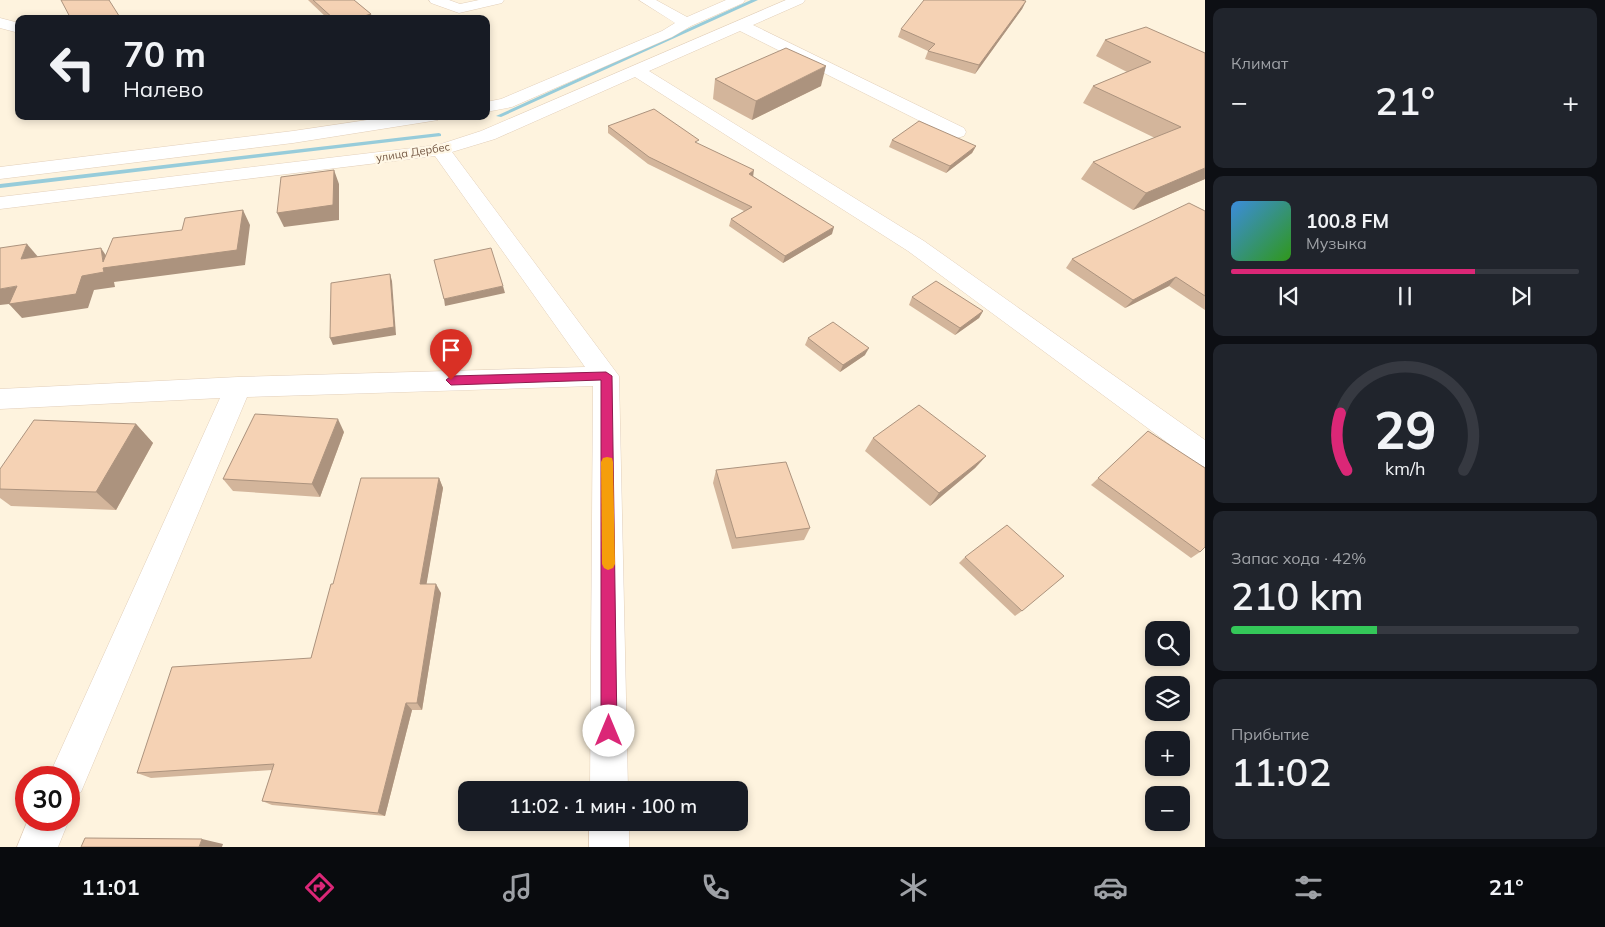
<!DOCTYPE html>
<html lang="ru">
<meta charset="utf-8">
<style>
:root{--surface:#171b24;--page:#20242c;--text:#f1f3f6;--muted:#9ea1a6;--line:#363941;--accent:#db2777}
body{margin:0;font-family:Mulish,sans-serif;background:var(--page);color:var(--text);height:100vh;display:flex;flex-direction:column;font-size:19px;white-space:nowrap}
*{box-sizing:border-box;margin:0}
p{font-size:16px;color:var(--muted)}
.icon{flex:none;width:28px;height:28px;fill:none;stroke:currentColor;stroke-width:2;stroke-linecap:round;stroke-linejoin:round}
.map{position:relative;flex:1;overflow:hidden}
.side{display:flex;flex-direction:column;gap:8px;padding:8px;background:#0d0f14;width:400px}
.side>*{flex:none}
.banner{position:absolute;left:15px;top:15px;width:475px;height:105px;border-radius:10px;box-shadow:0 2px 8px #0003;background:#171b24;color:var(--text);overflow:hidden}
.controls{position:absolute;left:1145px;top:621px;display:grid;gap:10px}
.controls a{display:grid;place-items:center;width:45px;height:45px;border-radius:10px;background:var(--surface);box-shadow:0 2px 8px #0003;font-size:25px}
.speed{position:absolute;left:15px;top:766px;display:flex;gap:10px;font-size:25px;font-weight:700;text-align:center}
.speed>*{display:grid;place-content:center;width:65px;height:65px;border-radius:50%;background:var(--surface);box-shadow:0 2px 8px #0003;line-height:1}
.speed .limit{border:8px solid #d22;background:#fff;color:#111}
.pin{position:absolute;display:grid;place-items:center;width:42px;height:42px;color:#fff;margin:-51px -21px;border-radius:50% 50% 50% 0;rotate:-45deg;box-shadow:0 0 5px #0007}
.pin .icon{rotate:45deg}
.me{position:absolute;width:55px;margin:-28px;rotate:0deg;stroke-linejoin:round;filter:drop-shadow(0 0 4px #0008)}
.turn{display:flex;align-items:center;gap:18px;height:105px;padding:0 25px;font-size:22px}
.turn .icon{width:65px;height:65px;stroke-width:2.5}
.turn b{display:block;font-size:35px;line-height:42px}
.big{font-size:38px;font-weight:600;line-height:1.1}
.side .widget{flex:1;display:flex;flex-direction:column;justify-content:center;gap:8px;min-width:0;padding:0 18px;border-radius:10px;background:var(--page)}
.side .dial{align-items:center;gap:0}
.dial svg{height:130px;overflow:visible;fill:none;stroke:var(--line);stroke-width:7;stroke-linecap:round;text-anchor:middle}
.dial text{fill:var(--text);stroke:none}
.song{display:flex;align-items:center;gap:15px}
.cover{width:60px;height:60px;border-radius:8px;background:linear-gradient(135deg,hsl(210 70% 55%),hsl(110 70% 35%))}
.played{height:5px;border-radius:2px;background:linear-gradient(90deg,var(--accent) 70%,var(--line) 70%)}
.keys{display:flex;justify-content:space-around;direction:ltr}
.heat{display:flex;justify-content:space-between;align-items:center;font-size:28px;direction:ltr}
.charge{height:8px;border-radius:4px;background:linear-gradient(90deg,#34c759 42%,var(--line) 0)}
.trip{position:absolute;left:458px;top:781px;width:290px;height:50px;border-radius:10px;background:var(--surface);box-shadow:0 2px 8px #0003;font-weight:600;line-height:50px;text-align:center}
.menu{display:flex;height:80px;justify-content:space-around;align-items:center;background:#090b0e;color:var(--muted)}
.menu .icon{width:35px;height:35px}
.menu .on{color:var(--accent)}
.menu b{font-size:22px;color:var(--text)}
main{display:flex;flex:1;min-height:0}
.map>svg:first-child{display:block}
</style>
<main>
<div class="map">
<svg width="1205" height="847" viewBox="0 0 1205 847">
<rect width="100%" height="100%" fill="#fef3de"/>
<g fill="none" stroke-linecap="round" stroke-linejoin="round">
<g fill="#97ccda" fill-rule="evenodd">
<path d="M751,0H758L501,117L496,116Z"/>
<path d="M439,133L441,134V136L0,188V184Z"/>
</g>
<defs>
<g id="minor">
<path d="M429,0H449L460,4L479,0H504L502,3L459,13L431,3Z"/>
<path d="M639,0H656L687,17L726,0H745L743,3L691,26L672,37L512,107L486,112V102L501,99L662,31L675,23Z"/>
<path d="M786,0H805L803,3L753,25L964,128L966,132L964,136L957,138L950,136L740,31L649,71L924,241L1205,440V467L1195,463L908,251L635,77L495,139L452,152L619,376L628,790H590L593,386L247,397L81,792L69,797V778H48L220,398L0,409V389L238,377L585,367L435,156L0,209V197L438,145L481,131Z"/>
<path d="M0,18L19,23V33L0,28Z"/>
<path d="M394,116H441L438,120L432,121L293,143L0,179V167L293,131Z"/>
<path d="M28,820H69L58,847H17Z"/>
<rect x="589" y="822" width="40" height="25"/>
</g>
</defs>
<use href="#minor" stroke="#e2cfba" stroke-width="1"/>
<use href="#minor" fill="#fff" fill-rule="evenodd"/>
</g>
<g fill="#d3b59b">
<path d="M308,0H354L371,14L372,19H328Z"/>
<path d="M1026,1L1022,9L975,74L925,59L928,51L898,37L901,29Z"/>
<path d="M1105,40L1205,53V179L1133,210L1081,179L1093,162L1155,138L1083,103L1093,86L1127,72L1096,56Z"/>
<path d="M715,79L821,86L752,120L713,99Z"/>
<path d="M608,126L698,144L753,176L832,234L783,263L729,226L731,219L744,211L648,164L608,133Z"/>
<path d="M892,140L976,146L972,153L946,173L889,147Z"/>
<path d="M1205,211V310L1169,286L1125,308L1066,268L1072,259Z"/>
<path d="M912,297L983,311L979,318L955,335L909,305Z"/>
<path d="M808,338L865,355L840,372L805,345Z"/>
<path d="M136,424L153,443L116,510L11,506L0,498V469Z"/>
<path d="M1148,431L1200,552L1191,558L1091,485Z"/>
<path d="M344,432L320,497L233,491L223,479Z"/>
<path d="M873,438L986,456L975,468L930,506L865,451Z"/>
<path d="M716,470L810,528L804,540L732,549L713,483Z"/>
<path d="M439,478L443,488L426,584L441,593L422,710H412L385,816L272,805L262,801L272,770L151,778L137,773L311,658L333,584Z"/>
<path d="M965,557L1022,611L1015,616L959,563Z"/>
</g>
<g fill="#ac937e">
<path d="M1026,1L1022,9L975,74L979,65Z"/>
<path d="M371,14L372,19H354Z"/>
<path d="M826,66L821,86L752,120L756,101Z"/>
<path d="M976,146L972,153L946,173L950,166Z"/>
<path d="M1205,168V179L1133,210L1146,193Z"/>
<path d="M334,170L339,184V220L284,227L277,213Z"/>
<path d="M754,170L753,177L749,174Z"/>
<path d="M243,210L250,225L245,265L114,282L115,287L94,290L88,308L22,318L9,304L0,305V289L82,276L103,262L101,248L111,263Z"/>
<path d="M834,227L832,234L783,263L785,256Z"/>
<path d="M27,244L39,258L21,259Z"/>
<path d="M390,274L392,281L396,335L333,345L330,338Z"/>
<path d="M1176,277L1169,286L1125,308L1133,300Z"/>
<path d="M503,286L505,293L445,306L444,299Z"/>
<path d="M983,311L979,318L955,335L960,328Z"/>
<path d="M869,348L865,355L840,372L843,365Z"/>
<path d="M338,419L344,432L320,497L312,484Z"/>
<path d="M136,424L153,443L116,510L96,492Z"/>
<path d="M986,456L975,468L930,506L939,493Z"/>
<path d="M439,478L443,488L425,593L420,584Z"/>
<path d="M436,584L441,593L422,710L417,703Z"/>
<path d="M406,703L412,710L385,816L378,813Z"/>
<path d="M202,839L223,844L222,847H199Z"/>
</g>
<g fill="#f5d2b4" stroke="#ac937e">
<path d="M61,0H109L121,19H71Z"/>
<path d="M313,0H354L371,14L354,19H334Z"/>
<path d="M924,0H1021L1026,1L979,65L928,51L935,44L901,29Z"/>
<path d="M1146,27L1205,53V168L1146,193L1093,162L1181,127L1093,86L1151,62L1105,40Z"/>
<path d="M786,48L826,66L756,101L715,79Z"/>
<path d="M654,109L699,140L695,142L754,170L749,174L834,227L785,256L731,219L752,207L649,157L608,126Z"/>
<path d="M919,121L976,146L950,166L892,140Z"/>
<path d="M334,170L333,205L277,213L281,177Z"/>
<path d="M1189,203L1205,211V296L1176,277L1133,300L1072,259Z"/>
<path d="M243,210L237,250L103,268L104,272L82,276L76,294L9,304L17,286L0,289V248L27,244L21,259L101,248L103,262L113,238L182,230L185,218Z"/>
<path d="M491,248L503,286L444,299L434,260Z"/>
<path d="M390,274L394,327L330,338L331,283Z"/>
<path d="M936,281L983,311L960,328L912,297Z"/>
<path d="M833,322L869,348L843,365L808,338Z"/>
<path d="M919,405L986,456L939,493L873,438Z"/>
<path d="M255,414L338,419L312,484L223,479Z"/>
<path d="M34,420L136,424L96,492L0,489V469Z"/>
<path d="M1148,431L1205,468V547L1200,552L1098,478Z"/>
<path d="M786,462L810,528L736,538L716,470Z"/>
<path d="M361,478H439L420,584H436L417,703H406L378,813L262,801L274,764L137,773L172,667L311,658L331,584H333Z"/>
<path d="M1007,525L1064,576L1022,611L965,557Z"/>
<path d="M85,838L202,839L199,847H81Z"/>
</g>
<path fill="#db2777" stroke="#8e194d" d="M606,372L612,376L617,731L614,736L609,738L604,736L601,731V380L451,385L446,380L451,376Z"/>
<path fill="#f59e0b" d="M607,457L612,458L613,462L615,564L613,568L608,570L604,568L602,564L601,462L603,458Z"/>
<g text-anchor="middle" stroke-width="4.5" stroke-linejoin="round" paint-order="stroke">
<g font-size="11" fill="#755945" stroke="#fff7e5">
<text transform="translate(413 152) rotate(-9)" y="4">улица Дербес</text>
</g>
</g>
</svg>
<div class="controls">
<a><svg class="icon" aria-label="search" viewBox="0 0 24 24"><circle cx="10" cy="10" r="6"/><path d="M15 15l6 6"/></svg></a>
<a><svg class="icon" aria-label="layers" viewBox="0 0 24 24"><path d="M12 4l9 5-9 5-9-5zM3 14l9 5 9-5"/></svg></a>
<a>+</a>
<a>−</a>
</div>
<div class="speed"><div class="limit">30</div></div>
<div class="pin" style="left:451px;top:380px;background:#d93025"><svg class="icon" aria-label="arrive" viewBox="0 0 24 24"><path d="M6 21V4h12l-3 4 3 4H6"/></svg></div>
<svg class="me" style="left:609px;top:731px" viewBox="-20 -20 40 40"><circle r="19" fill="#fff"/><path d="M0-13L10 11 0 6-10 11z" fill="#db2777"/></svg>
<div class="trip">11:02 · 1 мин · 100 m</div>
<div class="banner">
<div class="turn"><svg class="icon" aria-label="left" viewBox="0 0 24 24"><path d="M17 20v-9H6M10 6l-5 5 5 5"/></svg><div><b>70 m</b>Налево</div></div>
</div>
</div>
<section class="side">
<div class="widget"><p>Климат</p>
<div class="heat"><a>−</a><b class="big">21°</b><a>+</a></div>
</div>
<div class="widget">
<div class="song"><i class="cover"></i><div><b>100.8 FM</b><p>Музыка</p></div></div>
<div class="played"></div>
<div class="keys"><svg class="icon" aria-label="previous" viewBox="0 0 24 24"><path d="M18 5L8 12l10 7zM5 5v14"/></svg><svg class="icon" aria-label="pause" viewBox="0 0 24 24"><path d="M8 5v14M16 5v14"/></svg><svg class="icon" aria-label="next" viewBox="0 0 24 24"><path d="M6 5l10 7-10 7zM19 5v14"/></svg></div>
</div>
<div class="widget dial"><svg viewBox="0 0 100 80">
<path d="M14 69A42 42 0 1 1 86 69"/>
<path d="M14 69A42 42 0 0 1 10 34" stroke="#db2777"/>
<text x="50" y="56" font-size="32" font-weight="700">29</text>
<text x="50" y="72" font-size="11">km/h</text>
</svg></div>
<div class="widget"><p>Запас хода · 42%</p><b class="big">210 km</b><div class="charge"></div></div>
<div class="widget"><p>Прибытие</p><b class="big">11:02</b></div>
</section>
</main>
<nav class="menu">
<b>11:01</b>
<svg class="icon on" aria-label="directions" viewBox="0 0 24 24"><path d="M12 3l9 9-9 9-9-9zM9 14v-3h6M13 9l2 2-2 2"/></svg>
<svg class="icon" aria-label="music" viewBox="0 0 24 24"><path d="M9 18V5l10-2v13"/><circle cx="6" cy="18" r="3"/><circle cx="16" cy="16" r="3"/></svg>
<svg class="icon" aria-label="phone" viewBox="0 0 24 24"><path d="M5 4h4l2 5-3 2q2 4 5 5l2-3 5 2v4C11 20 4 13 5 4z"/></svg>
<svg class="icon" aria-label="climate" viewBox="0 0 24 24"><path d="M12 3v18M4 7l16 10M4 17L20 7"/></svg>
<svg class="icon" aria-label="car" viewBox="0 0 24 24"><path d="M5 17H2v-5l4-1 3-4h7l3 4 3 1v5h-3M9 17h6M6 11h13"/><circle cx="7" cy="17" r="2"/><circle cx="17" cy="17" r="2"/></svg>
<svg class="icon" aria-label="filters" viewBox="0 0 24 24"><path d="M4 7h16M4 17h16"/><circle cx="9" cy="7" r="2"/><circle cx="15" cy="17" r="2"/></svg>
<b>21°</b>
</nav>
